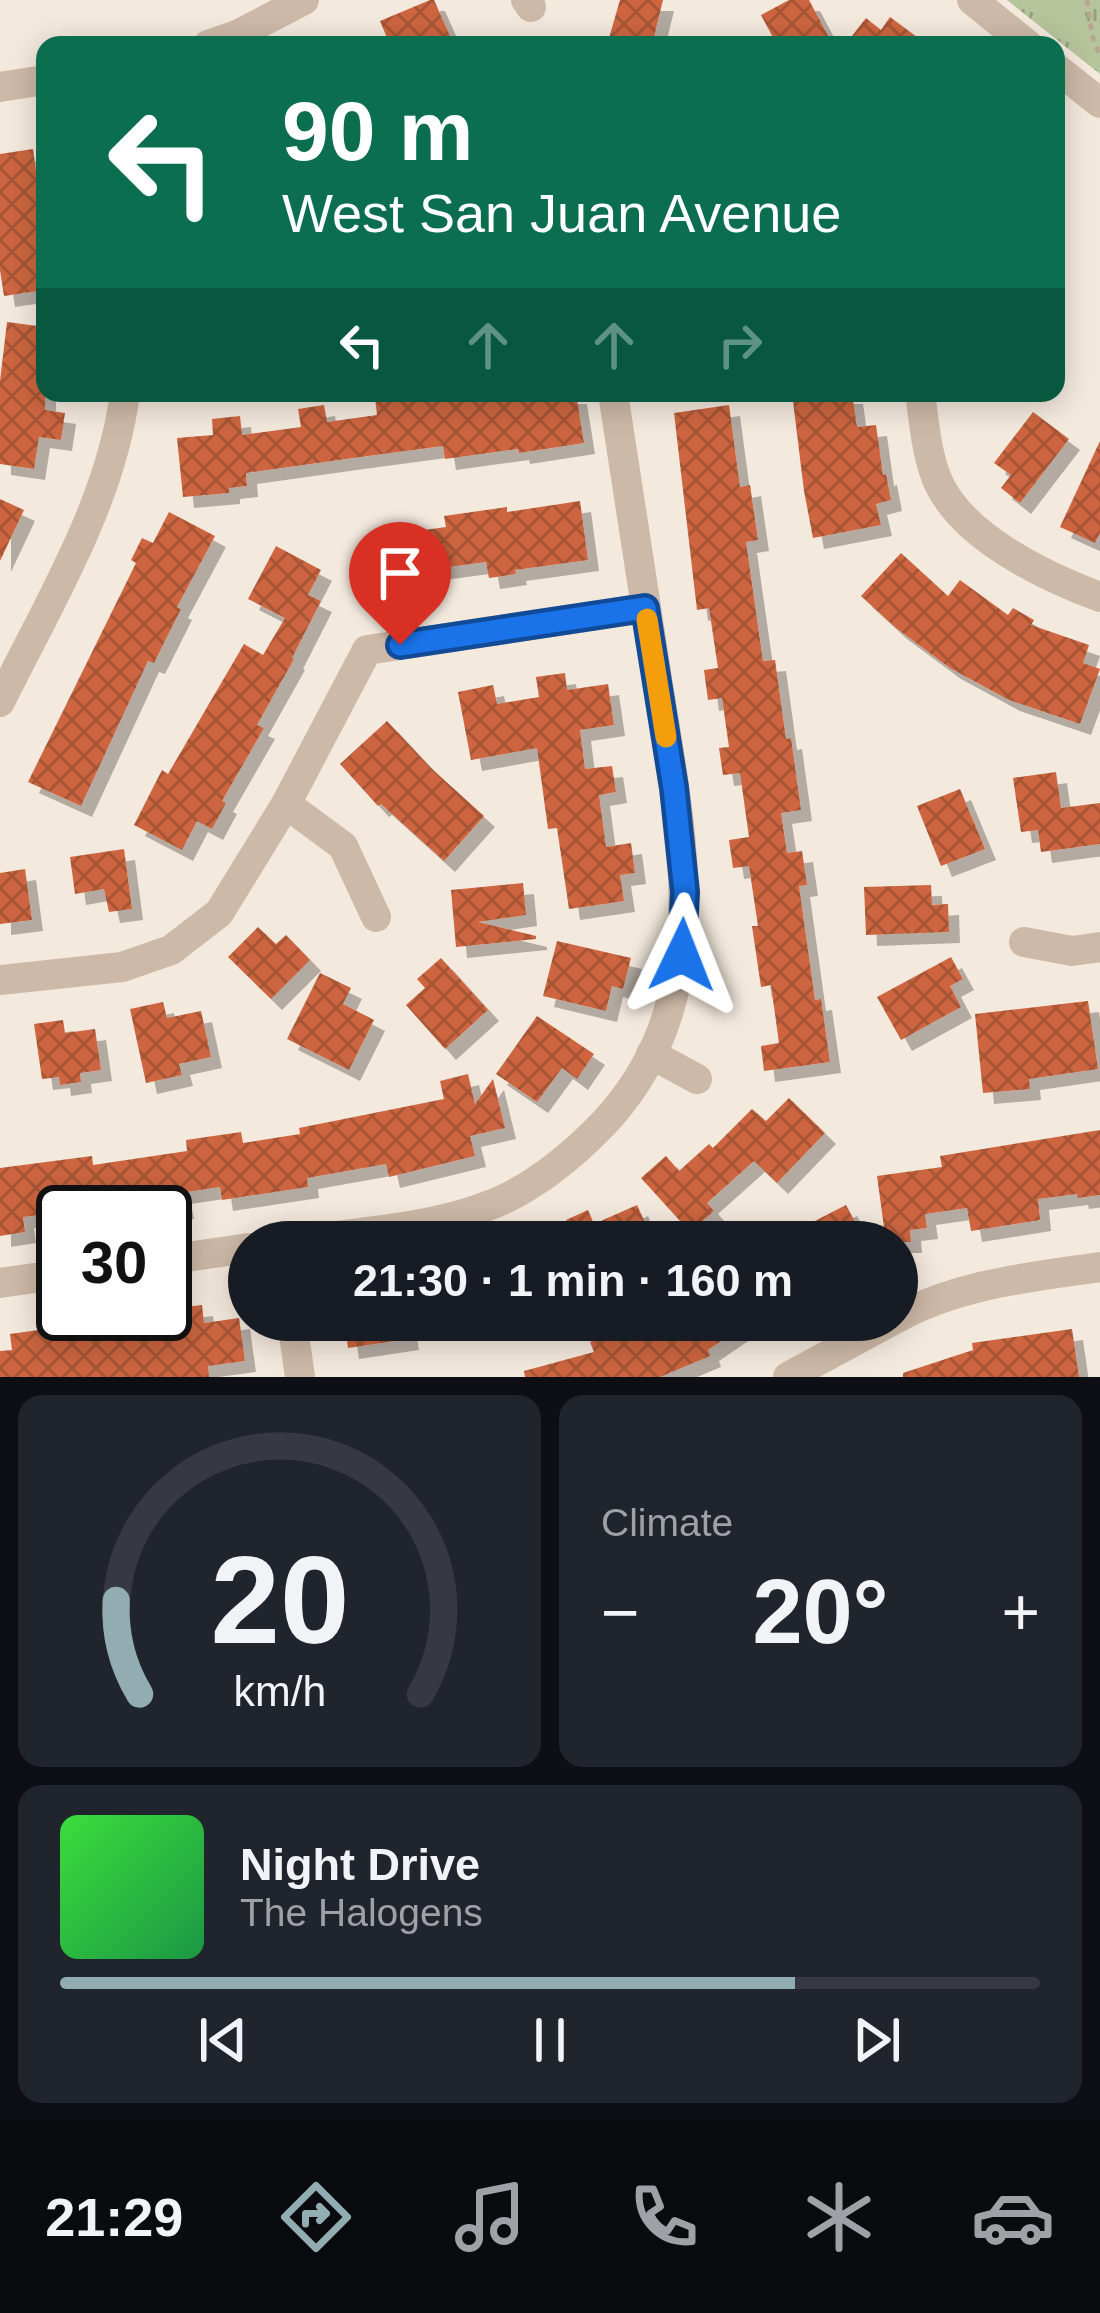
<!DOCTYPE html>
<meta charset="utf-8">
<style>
:root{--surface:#171b24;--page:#20242c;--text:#f1f3f6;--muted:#9ea1a6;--line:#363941;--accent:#91adb1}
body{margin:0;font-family:Helvetica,sans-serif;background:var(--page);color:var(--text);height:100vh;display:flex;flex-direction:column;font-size:45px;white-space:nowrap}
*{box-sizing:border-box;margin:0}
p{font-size:39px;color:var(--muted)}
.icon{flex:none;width:66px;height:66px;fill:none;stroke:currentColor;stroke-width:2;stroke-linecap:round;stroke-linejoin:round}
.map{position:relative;height:1377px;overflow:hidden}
.details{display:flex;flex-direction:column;gap:18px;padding:18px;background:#0d0f14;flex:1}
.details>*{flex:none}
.top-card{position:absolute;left:36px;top:36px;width:1029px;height:366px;border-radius:24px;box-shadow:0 6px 30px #0003;background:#0b6e4f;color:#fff;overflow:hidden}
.speed{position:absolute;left:36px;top:1185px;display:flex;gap:24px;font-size:60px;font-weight:700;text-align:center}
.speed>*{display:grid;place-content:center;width:156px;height:156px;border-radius:50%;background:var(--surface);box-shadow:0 6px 30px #0003;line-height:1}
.speed .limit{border:6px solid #111;border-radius:18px;background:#fff;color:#111}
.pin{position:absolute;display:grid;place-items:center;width:102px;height:102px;color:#fff;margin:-123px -51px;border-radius:50% 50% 50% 0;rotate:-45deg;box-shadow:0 0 12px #0007}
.pin .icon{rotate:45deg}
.me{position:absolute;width:132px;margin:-66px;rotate:2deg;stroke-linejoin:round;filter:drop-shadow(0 0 9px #0008)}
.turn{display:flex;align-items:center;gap:42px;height:252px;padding:0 48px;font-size:54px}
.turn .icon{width:156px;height:156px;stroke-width:2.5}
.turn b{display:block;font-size:84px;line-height:102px}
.lanes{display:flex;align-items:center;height:114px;padding:0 48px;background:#0003;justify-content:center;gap:60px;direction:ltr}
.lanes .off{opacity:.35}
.big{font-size:90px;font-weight:600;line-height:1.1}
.details .card{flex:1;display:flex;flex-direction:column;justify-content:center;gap:18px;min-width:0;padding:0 42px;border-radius:24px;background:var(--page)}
.details .dial{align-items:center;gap:0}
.dial svg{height:312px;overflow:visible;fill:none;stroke:var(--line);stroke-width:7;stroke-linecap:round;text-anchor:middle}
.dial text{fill:var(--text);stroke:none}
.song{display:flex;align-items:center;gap:36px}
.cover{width:144px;height:144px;border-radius:18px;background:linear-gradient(135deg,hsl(120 70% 55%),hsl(140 70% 35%))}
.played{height:12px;border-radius:6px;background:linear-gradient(90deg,var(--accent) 75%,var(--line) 75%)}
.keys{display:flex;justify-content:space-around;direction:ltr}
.heat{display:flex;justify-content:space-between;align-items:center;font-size:66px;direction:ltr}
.details .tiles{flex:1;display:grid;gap:18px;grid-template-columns:1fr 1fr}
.card:last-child{grid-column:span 2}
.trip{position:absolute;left:228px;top:1221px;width:690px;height:120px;border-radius:60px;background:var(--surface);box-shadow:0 6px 30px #0003;font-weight:600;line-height:120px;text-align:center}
.tabs{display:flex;height:192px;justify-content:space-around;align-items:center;background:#090b0e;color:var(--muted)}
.tabs .icon{width:84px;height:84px}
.tabs .current{color:var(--accent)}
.tabs b{font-size:54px;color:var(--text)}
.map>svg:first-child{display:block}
</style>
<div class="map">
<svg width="1100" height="1377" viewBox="0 0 1100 1377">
<defs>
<pattern id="park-tufts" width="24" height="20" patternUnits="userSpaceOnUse" patternTransform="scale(3)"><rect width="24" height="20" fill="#b6c49b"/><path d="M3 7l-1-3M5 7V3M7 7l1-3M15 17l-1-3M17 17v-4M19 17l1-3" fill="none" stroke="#95a07e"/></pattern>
<pattern id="building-cross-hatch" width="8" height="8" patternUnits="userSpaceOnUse" patternTransform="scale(3)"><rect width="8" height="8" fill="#cd6641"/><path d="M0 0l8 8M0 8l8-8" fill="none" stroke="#a75436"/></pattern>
<filter id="shadow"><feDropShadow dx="11" dy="11" stdDeviation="0" flood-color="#0004"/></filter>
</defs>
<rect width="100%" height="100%" fill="#f4e9dd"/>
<path fill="url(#park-tufts)" d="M1007,0H1100V74Z"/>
<g fill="url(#building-cross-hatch)" filter="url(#shadow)">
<path d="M430,0H434L454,45H390L380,21Z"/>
<path d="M620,0H663L652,45H635L609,38Z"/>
<path d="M789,0H809L833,45H777L761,15Z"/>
<path d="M890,17L928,45H845L866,18L881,30Z"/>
<path d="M33,149L37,179L45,178V290L4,296L0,270V154Z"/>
<path d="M7,322L45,327V410L65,413L61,440L39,437L34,469L0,464V381Z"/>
<path d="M412,393H576L584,443L519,453L518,449L445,459L443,446L353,458L246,473L247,486L229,488V493L183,497L177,438L213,435L212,419L240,416L242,435L301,427L298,409L324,405L327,422L377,415L375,398Z"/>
<path d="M792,393H852L857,427L876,425L883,475L886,474L891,500L876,504L881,525L813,538L804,491Z"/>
<path d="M729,405L740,487L750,485L758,540L746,542L763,661L775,660L786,739L791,738L801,810L781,813L787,853L802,851L807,885L799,886L815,1000L821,999L830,1062L764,1071L761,1046L779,1043L771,985L761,987L752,926H758L749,866L733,868L729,840L749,837L740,773L723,775L719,748L729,747L722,698L708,700L704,670L718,668L709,608L697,610L674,413Z"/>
<path d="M1033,412L1069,439L1020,503L1001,488L1011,475L994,463Z"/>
<path d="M1100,441V533L1095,543L1060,527Z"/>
<path d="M0,499L24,510L0,561Z"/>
<path d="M580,501L588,560L515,570L516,574L489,578L486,562L426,570L428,581L375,589L368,538L446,527L444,516L507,507V512Z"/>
<path d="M169,512L215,536L177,607L181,609L154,663L148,661L81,806L28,782L136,563L131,560L142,538L153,543Z"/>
<path d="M276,546L321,570L308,595L321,601L292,658L294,659L257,725L264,728L222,801L226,803L212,829L197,821L182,850L134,825L162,770L168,774L244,644L263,655L285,618L248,599Z"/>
<path d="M901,553L948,596L960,580L1008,615L1013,608L1034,620L1031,625L1089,645L1083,663L1100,669L1080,724L1009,700L950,668L896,628L861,596Z"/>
<path d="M565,673L567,690L608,684L614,725L580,730L585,769L612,766L616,792L599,795L606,847L631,843L635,873L620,875L624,901L569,909L557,828L548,829L537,748L471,760L458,692L493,685L497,704L539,697L536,677Z"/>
<path d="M387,721L431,768L484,816L444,861L381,804L378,806L340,764Z"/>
<path d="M1056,772L1061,808L1100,803V844L1041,852L1038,830L1021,832L1013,778Z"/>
<path d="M960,789L985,849L941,866L917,806Z"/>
<path d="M124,849L132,909L109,912L104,889L75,894L70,857Z"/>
<path d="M25,869L32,920L0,924V873Z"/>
<path d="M523,883L526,915L478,922L536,936V939L456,947L451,890Z"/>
<path d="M931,885L932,905L948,904L949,932L866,935L864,887Z"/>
<path d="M258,927L276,944L286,935L310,960L271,999L228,957Z"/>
<path d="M557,941L631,958L623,989L612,986L606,1011L543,996Z"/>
<path d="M951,957L963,979L950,986L961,1007L901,1040L877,997Z"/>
<path d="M441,958L488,1010L445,1049L406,1005L425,988L417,979Z"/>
<path d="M320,973L351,988L343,1004L374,1020L349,1070L287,1039Z"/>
<path d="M1088,1001L1098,1069L1029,1079L1030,1089L983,1093L975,1014Z"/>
<path d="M163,1002L167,1018L201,1011L211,1057L179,1064L182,1075L146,1083L130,1009Z"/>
<path d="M537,1016L594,1054L577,1079L562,1068L537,1102L496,1074Z"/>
<path d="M63,1020L65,1033L95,1029L101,1070L80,1073L81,1082L60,1085L59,1077L42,1079L34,1024Z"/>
<path d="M468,1074L475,1104L493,1079L505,1128L470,1136L475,1156L389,1177L386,1164L307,1178L308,1187L222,1200L220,1187L180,1193L183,1208L157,1212H152L150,1199L99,1206V1212H62L23,1217L25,1232L0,1236V1168L92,1156L93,1165L187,1151L186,1140L241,1132L243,1143L300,1134L299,1128L444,1099L440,1081Z"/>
<path d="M789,1098L825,1133L777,1183L754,1161L707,1203L714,1211L690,1232L641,1178L666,1156L679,1171L709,1144L713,1148L752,1109L766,1121Z"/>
<path d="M1100,1130V1195L1078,1198L1077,1194L1038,1199L1040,1220L971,1231L967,1208L925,1214L927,1228L910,1230L911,1242H886L877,1176L942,1167L940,1156Z"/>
<path d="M637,1205L654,1242H557L573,1234L566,1220L588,1210L594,1224Z"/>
<path d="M846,1205L866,1242H776L809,1224Z"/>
<path d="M202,1305L204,1323L239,1318L245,1361L208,1366L209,1377H0V1351L12,1350L10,1334L110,1320L112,1336L172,1329L169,1309Z"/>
<path d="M344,1320H405L408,1339L348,1348Z"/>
<path d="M645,1320H752L708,1350L710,1356L660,1377H525L524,1371L594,1352L590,1342Z"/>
<path d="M1072,1329L1079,1377H903V1373L973,1350L972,1343Z"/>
</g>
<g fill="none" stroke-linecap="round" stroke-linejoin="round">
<path stroke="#b9a391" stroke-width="4.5" stroke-dasharray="6 6" stroke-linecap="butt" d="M1087,0L1092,35L1100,57"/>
<g stroke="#cdb9a7" stroke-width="30">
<path d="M526,0L531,7"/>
<path d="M972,0L1028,45"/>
<path d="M208,45L237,35L304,0"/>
<path d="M1056,68L1100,103"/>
<path d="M0,87L45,80"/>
<path d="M920,393C924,421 926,450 936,477C959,536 1044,576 1100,597"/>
<path d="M0,702C48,604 111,503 125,393"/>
<path d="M286,804L343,846L376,917"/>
<path d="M1024,942L1072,951L1100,947"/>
<path d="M0,980L122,967L171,950L219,913L286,804L367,650L645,608"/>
<path d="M651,1054L697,1079"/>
<path d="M288,1242C357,1232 438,1229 502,1200C541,1182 574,1154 603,1124C723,997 680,827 656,672C641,579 627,486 613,393"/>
<path d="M165,1260L249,1248"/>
<path d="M0,1283L63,1274"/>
<path d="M897,1318C959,1284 1031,1277 1100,1267"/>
<path d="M292,1320L300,1377"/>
<path d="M788,1377L893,1320"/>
</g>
</g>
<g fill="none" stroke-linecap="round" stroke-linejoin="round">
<defs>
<path id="route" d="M400,645L645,608L674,788L685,892L682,955"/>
</defs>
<use href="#route" stroke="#114b97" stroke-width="30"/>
<use href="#route" stroke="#1a73e8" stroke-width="21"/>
<path stroke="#f59e0b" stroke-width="21" d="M647,619L666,737"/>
</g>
</svg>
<div class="speed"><div class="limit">30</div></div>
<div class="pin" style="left:400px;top:645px;background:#d93025"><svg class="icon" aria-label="arrive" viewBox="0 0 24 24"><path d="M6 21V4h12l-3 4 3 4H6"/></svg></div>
<svg class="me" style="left:682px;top:955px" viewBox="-20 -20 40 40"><path d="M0-17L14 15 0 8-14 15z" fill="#1a73e8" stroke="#fff" stroke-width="4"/></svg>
<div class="trip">21:30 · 1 min · 160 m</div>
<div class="top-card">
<div class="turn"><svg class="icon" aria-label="left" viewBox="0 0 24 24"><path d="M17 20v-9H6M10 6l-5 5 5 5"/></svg><div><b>90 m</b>West San Juan Avenue</div></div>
<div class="lanes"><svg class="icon" aria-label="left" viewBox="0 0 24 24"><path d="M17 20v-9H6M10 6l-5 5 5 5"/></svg><svg class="icon off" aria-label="ahead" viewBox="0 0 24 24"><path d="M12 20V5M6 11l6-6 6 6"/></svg><svg class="icon off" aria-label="ahead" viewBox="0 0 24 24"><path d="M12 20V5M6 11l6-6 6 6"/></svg><svg class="icon off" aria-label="right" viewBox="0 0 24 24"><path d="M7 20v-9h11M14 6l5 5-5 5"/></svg></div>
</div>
</div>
<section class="details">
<div class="tiles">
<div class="card dial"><svg viewBox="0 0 100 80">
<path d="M14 69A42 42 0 1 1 86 69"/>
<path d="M14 69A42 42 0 0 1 8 45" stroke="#91adb1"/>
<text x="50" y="56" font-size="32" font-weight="700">20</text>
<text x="50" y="72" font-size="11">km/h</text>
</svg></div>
<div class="card"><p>Climate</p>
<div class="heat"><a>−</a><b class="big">20°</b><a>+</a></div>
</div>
<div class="card">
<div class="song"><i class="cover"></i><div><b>Night Drive</b><p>The Halogens</p></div></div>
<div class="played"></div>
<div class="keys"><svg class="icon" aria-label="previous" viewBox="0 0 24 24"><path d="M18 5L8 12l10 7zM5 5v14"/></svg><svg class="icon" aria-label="pause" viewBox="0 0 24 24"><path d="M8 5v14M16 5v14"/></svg><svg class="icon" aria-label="next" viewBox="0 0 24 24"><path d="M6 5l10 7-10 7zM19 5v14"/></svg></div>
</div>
</div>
</section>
<nav class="tabs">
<b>21:29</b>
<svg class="icon current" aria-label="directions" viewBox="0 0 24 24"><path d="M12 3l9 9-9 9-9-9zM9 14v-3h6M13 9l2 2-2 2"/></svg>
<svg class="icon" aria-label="music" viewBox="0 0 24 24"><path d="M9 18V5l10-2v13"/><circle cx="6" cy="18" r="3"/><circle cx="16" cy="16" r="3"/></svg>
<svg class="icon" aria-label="phone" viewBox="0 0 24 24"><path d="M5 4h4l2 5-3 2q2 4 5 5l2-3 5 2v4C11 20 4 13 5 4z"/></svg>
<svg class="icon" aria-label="climate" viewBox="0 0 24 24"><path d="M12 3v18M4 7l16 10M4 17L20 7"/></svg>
<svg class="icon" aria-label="car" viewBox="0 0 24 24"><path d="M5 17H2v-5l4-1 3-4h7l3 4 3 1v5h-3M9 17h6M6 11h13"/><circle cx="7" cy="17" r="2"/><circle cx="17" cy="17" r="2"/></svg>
</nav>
